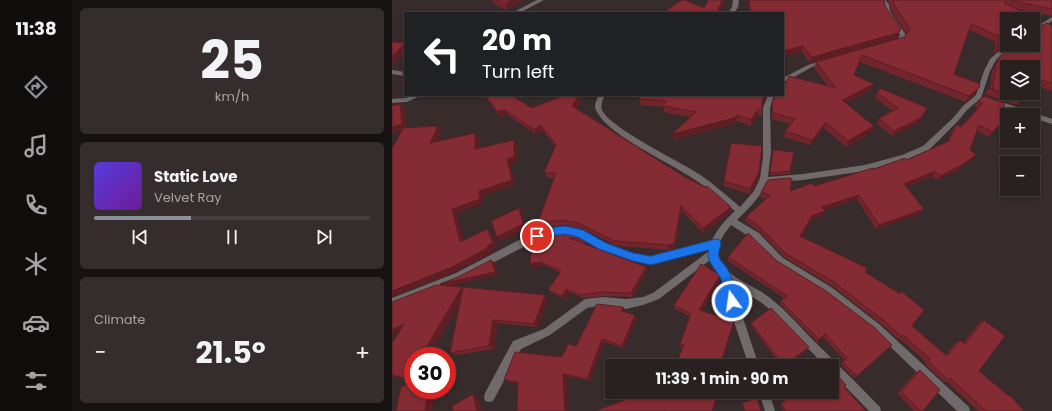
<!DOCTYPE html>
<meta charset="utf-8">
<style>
:root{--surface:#292020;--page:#352d2d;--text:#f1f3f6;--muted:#a5a3a5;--line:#453e3e;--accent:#8c9099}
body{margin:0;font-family:Poppins,sans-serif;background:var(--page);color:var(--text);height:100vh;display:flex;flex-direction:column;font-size:15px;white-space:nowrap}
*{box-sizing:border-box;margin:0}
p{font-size:13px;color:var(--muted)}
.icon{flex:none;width:22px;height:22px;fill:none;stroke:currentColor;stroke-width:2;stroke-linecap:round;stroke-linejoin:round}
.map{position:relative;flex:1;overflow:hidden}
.drawer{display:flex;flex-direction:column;gap:8px;padding:8px;background:#171212;width:320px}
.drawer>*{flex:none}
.banner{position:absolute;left:12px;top:12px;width:380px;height:84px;border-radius:0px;box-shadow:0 2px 6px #0003,0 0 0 1px var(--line);background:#202124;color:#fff;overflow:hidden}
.tools{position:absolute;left:608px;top:12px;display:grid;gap:8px}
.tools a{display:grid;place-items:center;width:40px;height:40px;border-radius:0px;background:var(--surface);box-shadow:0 2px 6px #0003,0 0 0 1px var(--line);font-size:20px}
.speed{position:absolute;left:12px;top:347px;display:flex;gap:8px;font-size:20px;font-weight:700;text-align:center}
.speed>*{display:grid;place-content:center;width:52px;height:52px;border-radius:50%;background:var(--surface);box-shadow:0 2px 6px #0003,0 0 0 1px var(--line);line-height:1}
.speed .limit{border:6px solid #d22;background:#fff;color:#111}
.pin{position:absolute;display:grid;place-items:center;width:34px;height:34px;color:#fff;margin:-17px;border:2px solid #fff;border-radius:50%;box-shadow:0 1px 4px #0007}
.me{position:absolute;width:44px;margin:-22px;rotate:346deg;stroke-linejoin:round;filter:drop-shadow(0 0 3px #0008)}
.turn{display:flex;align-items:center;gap:14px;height:84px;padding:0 12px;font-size:18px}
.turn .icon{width:52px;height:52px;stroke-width:2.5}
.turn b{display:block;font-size:28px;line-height:34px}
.big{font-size:30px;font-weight:700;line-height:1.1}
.drawer .tile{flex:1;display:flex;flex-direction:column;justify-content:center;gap:6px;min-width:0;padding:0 14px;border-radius:6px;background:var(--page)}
.drawer .dial{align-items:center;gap:0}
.dial b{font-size:52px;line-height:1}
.song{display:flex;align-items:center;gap:12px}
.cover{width:48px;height:48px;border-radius:6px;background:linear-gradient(135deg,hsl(250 70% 55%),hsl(280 70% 35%))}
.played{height:4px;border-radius:2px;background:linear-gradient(90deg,var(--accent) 35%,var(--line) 35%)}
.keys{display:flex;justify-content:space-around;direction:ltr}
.heat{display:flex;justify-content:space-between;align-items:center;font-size:22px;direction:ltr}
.trip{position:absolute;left:213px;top:359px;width:234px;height:40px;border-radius:0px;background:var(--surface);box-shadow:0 2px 6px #0003,0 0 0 1px var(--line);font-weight:700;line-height:40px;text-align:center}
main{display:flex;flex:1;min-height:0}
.menu{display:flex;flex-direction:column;width:72px;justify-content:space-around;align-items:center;background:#100d0d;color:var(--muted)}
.menu .icon{width:28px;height:28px}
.menu .current{color:var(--accent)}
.menu b{font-size:18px;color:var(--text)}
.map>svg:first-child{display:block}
</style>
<main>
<nav class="menu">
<b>11:38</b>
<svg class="icon current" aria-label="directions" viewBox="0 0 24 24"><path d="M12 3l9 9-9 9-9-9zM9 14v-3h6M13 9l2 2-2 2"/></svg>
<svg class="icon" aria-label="music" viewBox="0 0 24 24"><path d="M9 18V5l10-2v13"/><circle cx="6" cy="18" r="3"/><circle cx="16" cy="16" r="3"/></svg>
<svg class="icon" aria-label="phone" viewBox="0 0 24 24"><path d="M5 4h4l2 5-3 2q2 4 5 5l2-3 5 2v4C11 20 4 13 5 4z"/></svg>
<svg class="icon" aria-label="climate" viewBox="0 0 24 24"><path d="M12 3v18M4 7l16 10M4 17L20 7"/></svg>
<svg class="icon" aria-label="car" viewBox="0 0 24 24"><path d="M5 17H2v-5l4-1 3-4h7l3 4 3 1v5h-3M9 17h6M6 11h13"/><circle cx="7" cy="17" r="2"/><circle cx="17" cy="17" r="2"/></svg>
<svg class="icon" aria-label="filters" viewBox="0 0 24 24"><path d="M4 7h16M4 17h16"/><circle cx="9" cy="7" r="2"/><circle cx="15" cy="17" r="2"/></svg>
</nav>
<section class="drawer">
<div class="tile dial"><b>25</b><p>km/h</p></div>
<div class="tile">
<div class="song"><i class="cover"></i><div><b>Static Love</b><p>Velvet Ray</p></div></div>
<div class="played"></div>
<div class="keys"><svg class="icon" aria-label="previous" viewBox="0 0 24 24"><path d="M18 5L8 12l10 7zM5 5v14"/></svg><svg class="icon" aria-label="pause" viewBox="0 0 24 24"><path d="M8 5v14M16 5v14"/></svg><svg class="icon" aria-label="next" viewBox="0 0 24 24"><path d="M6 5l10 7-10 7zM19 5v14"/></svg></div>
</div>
<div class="tile"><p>Climate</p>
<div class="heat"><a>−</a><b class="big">21.5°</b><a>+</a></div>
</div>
</section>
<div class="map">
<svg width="660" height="411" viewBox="0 0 660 411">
<rect width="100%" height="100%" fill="#372b2b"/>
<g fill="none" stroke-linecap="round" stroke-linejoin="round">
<g fill="#716a6a" fill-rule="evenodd">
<path d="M145,0H152L127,13H120Z"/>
<path d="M341,0H347L346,7L342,13H336L340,7Z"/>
<path d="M487,0H493L497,4L498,11L514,35L509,42L501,44L498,42L505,40L508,35L492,11L491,4Z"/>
<path d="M660,17V21L641,33V29Z"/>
<path d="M615,44V45H620L604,60L598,71L589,98L575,110L565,122L537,150L515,159L473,171L411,180L374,183C368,198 357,208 345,220L367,233L391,258L439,287L487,324L577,407L578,411H565L481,330L433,293L385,264L361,239L339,225C332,234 321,248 327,260C333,274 356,284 368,291C389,304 404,323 422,341C441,360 461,379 480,399L488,407L489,411H477L440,373V366H433L380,311L367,301L340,285L367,366H357L335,301L329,276L322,269L318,260L267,299L251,305L234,309L211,305L195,308L158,335L129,349L101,401L97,402L93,401L92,397L93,393L121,341L152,329L193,299L211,297L234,299L251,297L261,293L317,251L318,248L259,264L241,261L208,249L186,236L173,234L157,236L137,244L70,279L0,306V298L64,273L131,238L157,228L173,226L188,229L214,243L241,253L259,256L320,240C326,228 333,220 343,211C328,199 314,186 297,176C273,160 218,136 205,112C201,106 204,101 207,95H213C211,99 208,105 210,110C218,128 287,161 307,174C322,184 335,196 348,207L362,191L368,178L371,158V108L376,95H382L378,108L379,151L376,177L411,174L473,165L510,155L531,146L561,118L571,106L584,95L592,71L598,59Z"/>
<path d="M432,60L434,61V63L420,67L391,83V78L416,65Z"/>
<path d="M0,70L13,72V76L0,74Z"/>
<path d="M21,95H30L15,102L0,103V99L14,98Z"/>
<path d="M600,100H604L660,119V124L641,118V115H633L600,104Z"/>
<path d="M367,392H377L383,411H373Z"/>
</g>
</g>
<g fill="#72252d">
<path d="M100,0H131L115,10L102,4Z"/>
<path d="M356,0H492L493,6L509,29L504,39L418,63L410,52L391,57V13H358Z"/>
<path d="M495,0H660V16L622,8L644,25V28L660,26V91L641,85V67L630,99L624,105L593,94L597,88H598L600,71L609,55L641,45L615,19V43H614L602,54L603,42L577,30L562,74L583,94L573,102L468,62L462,75L479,90L454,103L480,132L454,147L432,128L418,145L392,137L393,131L399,124L380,119V102L436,86L422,68L424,62L512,37L515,34L499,10L498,3Z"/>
<path d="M485,93L535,108L526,123L500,136L485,124L487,118L500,111L483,98Z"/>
<path d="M92,95H124L122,97L140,108L173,95H192L184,109L339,212L311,233L290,211L283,248L277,250L225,246L189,228L173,225L157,227L148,230L162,178H156L152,172L164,147L151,131L145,135L116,115L108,117Z"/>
<path d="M592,96L613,118L597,137L585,131L578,150L584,155L580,160L564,171L545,180L540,176L514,187L528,214L484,229L465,199L433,210L432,215L419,220L409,237L473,272L520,326L554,355L563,343L568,340L571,343L587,323L592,320L587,371L616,396L618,395L632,411H586L554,381L552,382L532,363L533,361L507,338L506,339L488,323L440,286L392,257L368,232L353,221L354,217L374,199L368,197L369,192L398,191L422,186L515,160L556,141L560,130L564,125L569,127L586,108L582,106L586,101Z"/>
<path d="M247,99L370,106V116L366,115L359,126L345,121L342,124L281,140L298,117L272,112L271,107L249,105Z"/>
<path d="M381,150L402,152L398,174L378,175Z"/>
<path d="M367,178L358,194L332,186V181Z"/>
<path d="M154,233L193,239L195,243H189L254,267L255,271L241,297L211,296L191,298L177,292L173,299L160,293L156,290L168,273L152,265L141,268Z"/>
<path d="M336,257L385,261L434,291L465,376L462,378L448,364L452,360L431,337L425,342L388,304L389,301L392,298L336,261Z"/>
<path d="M103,263L106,275L58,286L156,299L146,327L106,323L102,349L64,355L58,353L67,304L37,356H21V381L0,376V343L7,332L0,335V302L51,285Z"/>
<path d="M328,279L310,311L342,321L341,325L291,347H289L288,344L298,317L283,309L282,305Z"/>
<path d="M231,307L233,310L232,312L243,315L245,318L232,348L212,342L198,381L175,376L126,383L117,382L112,380L170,357Z"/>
<path d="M359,323L417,347L415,349L394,366H389L359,325Z"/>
<path d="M528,370L531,411H522L505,393L523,373Z"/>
<path d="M452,387L474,411H392L388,405L400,394L398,392H440Z"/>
</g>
<g fill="#5d1e24">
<path d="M120,0H131L115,10L113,4Z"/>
<path d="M330,0H333L328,13H325Z"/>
<path d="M509,29L504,39L418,63L420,57Z"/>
<path d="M615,39V41L614,43L602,54L606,48Z"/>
<path d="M13,43V52L0,66V57Z"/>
<path d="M411,46L410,52L391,57V51Z"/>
<path d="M482,84L479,90L448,106L450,100Z"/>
<path d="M587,88L583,94L573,102L577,96Z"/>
<path d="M43,95H54L45,97Z"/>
<path d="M187,95H192L183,112L180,106Z"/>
<path d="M373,95H374L370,107V101Z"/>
<path d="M8,104L13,109L15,129L0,133V127Z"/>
<path d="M535,108L526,123L500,136L502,131Z"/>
<path d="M366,109V115L359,126V120Z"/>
<path d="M113,110L116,115L108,117L105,111Z"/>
<path d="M345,115V121L342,124L281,140L280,134Z"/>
<path d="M434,122L432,128L418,145L420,140Z"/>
<path d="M149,125L151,131L145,135L142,130Z"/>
<path d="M46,126L50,131L42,148L38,143Z"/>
<path d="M482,126L480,132L454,147L456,141Z"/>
<path d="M83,133L87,138V154L83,149Z"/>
<path d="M122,140L125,145L126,162L118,164L123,185L91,196L92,203L65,213L73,246L68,242L60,209L87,191L115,159Z"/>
<path d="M584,155L580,160L564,171L545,180L548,176Z"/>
<path d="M544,171L540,176L509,189L512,184Z"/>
<path d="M367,172V178L358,194V189Z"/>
<path d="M467,195L465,199L429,211L430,207Z"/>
<path d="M289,206L290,211L283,248L277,250L276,245Z"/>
<path d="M339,207V212L311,233V228Z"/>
<path d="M127,208L130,213L134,229L110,241L105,237Z"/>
<path d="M532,209L528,214L484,229L487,225Z"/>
<path d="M433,211L432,215L419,220L407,240L408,236L420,216Z"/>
<path d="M154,222L157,227L148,230L145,225Z"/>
<path d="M95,229L100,233L106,247L99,250L100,253L63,272L0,297V291L95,246Z"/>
<path d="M99,260L103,263L106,275L53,287L48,284L103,272Z"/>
<path d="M149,262L152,265L141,268L138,264Z"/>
<path d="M254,267L255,271L241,297L239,293Z"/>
<path d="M328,275V279L308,314L307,310Z"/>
<path d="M70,287L75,291L37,356H29Z"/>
<path d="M174,289L177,292L173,299L170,296Z"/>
<path d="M153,295L156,299L146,327L142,324Z"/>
<path d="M231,307L233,310L231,314L229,311Z"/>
<path d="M243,315L245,318L232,348L230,346Z"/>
<path d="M101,320L106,323L102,349L97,346Z"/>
<path d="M342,321L341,325L329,366H328Z"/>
<path d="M12,324L19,327L0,335V330Z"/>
<path d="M433,334L431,337L425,342L427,339Z"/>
<path d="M210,339L212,342L198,381L195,379Z"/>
<path d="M417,347L415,349L394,366H392Z"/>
<path d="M21,370V381L16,379Z"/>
<path d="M171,374L175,376L176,411H173Z"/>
<path d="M36,390H43L40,411H33Z"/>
<path d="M326,392H327L321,411H320Z"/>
<path d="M81,394L86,396L90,411H85Z"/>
</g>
<g fill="#852b34" stroke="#5d1e24">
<path d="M102,0H120L113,4Z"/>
<path d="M290,0H293L312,8L316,0H330L325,13H271Z"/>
<path d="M357,0H492L493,6L509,29L506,33L420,57L411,46L391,51V13H359Z"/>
<path d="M501,0H613L612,3L648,20L644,23V28L655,23L660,26V83L641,78V67H615V93H634L629,99L597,88L601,89L604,65L609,55L619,45H641V19H615V39L606,48L607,36L579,24L562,74L588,84L587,88L577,96L470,55L462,75L482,84L450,100L482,126L456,141L434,122L420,140L393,131L403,119L381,113L380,102L383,95H391V84H393L397,76L444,88L424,62L512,37L518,29L502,4Z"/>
<path d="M618,0H660V9Z"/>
<path d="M0,42L13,43L0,57Z"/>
<path d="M11,66H13V87L11,88Z"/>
<path d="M488,88L535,108L529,118L502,131L487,118L506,108L485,93Z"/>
<path d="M93,95H119L140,108L173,95H187L180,106L293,177L313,187L315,186L339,207L311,228L289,206L282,244L276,245L223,241L186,223L170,220L154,222L145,225L164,173L152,172L164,145L149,125L142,130L113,110L105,111Z"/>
<path d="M249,95H373L370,101V110L366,109L359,120L345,115L342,118L280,134L304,112L271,106L274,101L247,99Z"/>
<path d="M592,96L612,103L613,118L601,132L587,125L578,150L584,155L568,166L548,176L544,171L512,184L532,209L487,225L467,195L430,207L433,211L420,216L408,236L475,268L473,272L508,294L509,291L532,310L520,326L555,356L568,340L573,344L592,320L613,336L587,371L617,396L618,395L632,411H594L558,378L556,380L536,361L538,359L511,335L510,337L491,320L442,282L393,253L369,228L354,217L378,195L369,192L376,180L397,178L400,179L398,191L420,183L422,186L481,168L482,169L513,158L515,160L557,141L564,125L569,127L591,103L586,101Z"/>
<path d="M8,104L10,124L0,127V106Z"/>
<path d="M46,126L38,143L83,133V149L122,140V157L115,159L120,180L87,191L88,199L60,209L68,242L95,229L101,243L95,246L96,248L58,268L0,291V149L11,128Z"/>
<path d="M339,143L370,146L367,172L358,189L332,181Z"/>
<path d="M381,150L402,152L398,171L378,173Z"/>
<path d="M127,208L131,224L105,237L99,221Z"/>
<path d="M170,231L183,233L193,239L177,238L254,267L239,293L209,292L189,295L174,289L170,296L156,290L169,271L149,262L138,264L140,239L154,233Z"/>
<path d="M356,233L385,261L434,291L483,328L500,345L465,376L450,362L455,358L433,334L427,339L389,301L395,296L336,257Z"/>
<path d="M99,260L103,272L48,284L66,277Z"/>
<path d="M309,264L328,275L307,310L342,321L328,366H283L292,345L288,344L299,314L282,305Z"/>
<path d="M44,285L70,287L29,356H21V370L16,379L0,375V343L12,324L0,330V302Z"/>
<path d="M71,287L153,295L142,324L101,320L97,346L58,353Z"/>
<path d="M205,304L231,307L229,311L243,315L230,346L210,339L195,379L171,374L173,411H125L126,382L112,380L123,352L170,357L176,344L184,346Z"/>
<path d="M379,308L417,347L392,366L359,323Z"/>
<path d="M404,361L408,366H399Z"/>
<path d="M528,370L548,390L531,411H529L509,392Z"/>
<path d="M441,371L454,385L452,387L474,411H394L389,404L402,393L401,392H440V372Z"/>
<path d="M21,383V390H36L33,411H4L9,386Z"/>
<path d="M241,392H326L320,411H274L273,410V411H203L238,398Z"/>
<path d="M81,394L85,411H61L60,406Z"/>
<path d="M365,398L369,411H353L350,403Z"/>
</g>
<path fill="#1a73e8" stroke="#114b97" d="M173,226L191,230L214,243L241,253L259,256L324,239L328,240L329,244C323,262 330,258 337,272C342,280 343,292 345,301L344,304L340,306L336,304C333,296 332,287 329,279C325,269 313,262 317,250L259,265L241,261L207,249L186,237L173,234L157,236L145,241L142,239L141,236L142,233L157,228Z"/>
</svg>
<div class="tools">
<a><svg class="icon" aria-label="sound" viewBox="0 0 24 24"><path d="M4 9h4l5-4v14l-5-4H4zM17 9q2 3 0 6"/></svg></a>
<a><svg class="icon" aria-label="layers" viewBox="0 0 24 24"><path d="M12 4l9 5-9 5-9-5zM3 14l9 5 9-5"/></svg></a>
<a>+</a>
<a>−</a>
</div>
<div class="speed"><div class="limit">30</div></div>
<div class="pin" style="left:145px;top:236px;background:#d93025"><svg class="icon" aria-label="arrive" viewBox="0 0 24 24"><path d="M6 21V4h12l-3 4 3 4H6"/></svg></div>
<svg class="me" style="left:340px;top:301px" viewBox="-20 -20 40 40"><circle r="17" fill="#1a73e8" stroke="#fff" stroke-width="3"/><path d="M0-11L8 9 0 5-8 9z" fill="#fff"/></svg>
<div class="trip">11:39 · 1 min · 90 m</div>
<div class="banner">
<div class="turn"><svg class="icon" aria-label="left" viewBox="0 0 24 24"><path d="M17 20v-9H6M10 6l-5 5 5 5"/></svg><div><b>20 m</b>Turn left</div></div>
</div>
</div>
</main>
